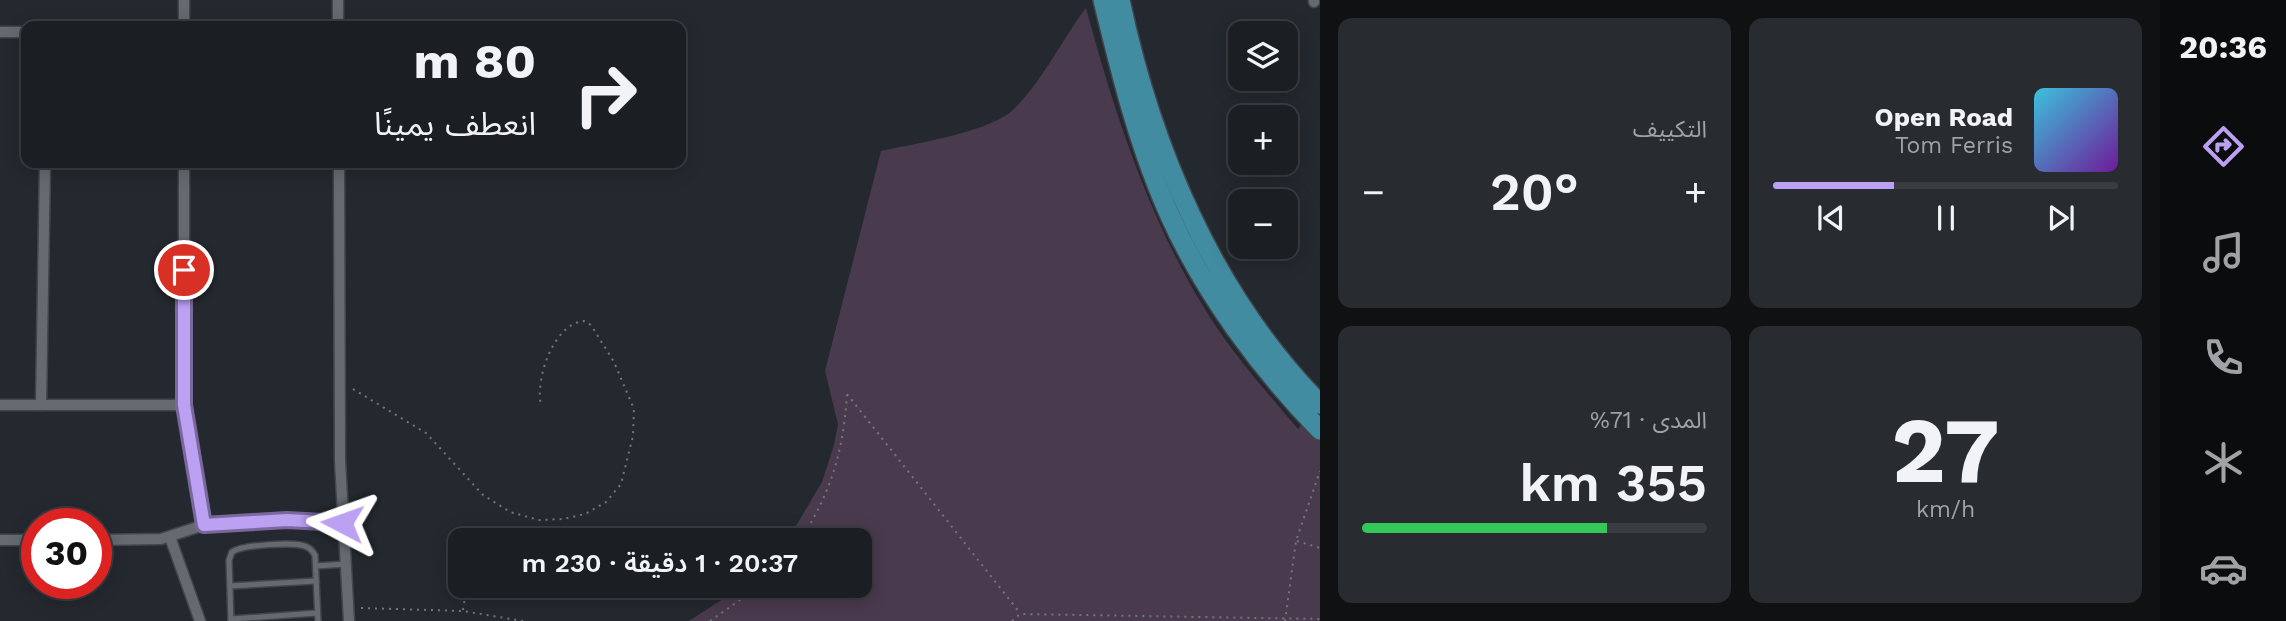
<!DOCTYPE html>
<html lang="ar">
<meta charset="utf-8">
<style>
:root{--surface:#1b1f23;--page:#282c30;--text:#f1f3f6;--muted:#a0a2a6;--line:#393d41;--accent:#bca0f2}
body{margin:0;font-family:"Work Sans","Noto Sans Arabic",sans-serif;background:var(--page);color:var(--text);direction:rtl;height:100vh;display:flex;flex-direction:column;font-size:26px;white-space:nowrap}
*{box-sizing:border-box;margin:0}
p{font-size:23px;color:var(--muted)}
.icon{flex:none;width:38px;height:38px;fill:none;stroke:currentColor;stroke-width:2;stroke-linecap:round;stroke-linejoin:round}
.map{position:relative;flex:1;overflow:hidden;direction:ltr}
.details{display:flex;flex-direction:column;gap:18px;padding:18px;background:#0f1113;width:840px}
.details>*{flex:none}
.guide{position:absolute;left:21px;top:21px;width:665px;height:147px;border-radius:14px;box-shadow:0 4px 18px #0003,0 0 0 2px var(--line);direction:rtl;background:#1b1f23;color:var(--text);overflow:hidden}
.fabs{position:absolute;left:1228px;top:21px;display:grid;gap:14px}
.fabs a{display:grid;place-items:center;width:70px;height:70px;border-radius:14px;background:var(--surface);box-shadow:0 4px 18px #0003,0 0 0 2px var(--line);font-size:35px}
.speed{position:absolute;left:21px;top:508px;display:flex;gap:14px;font-size:35px;font-weight:700;text-align:center}
.speed>*{display:grid;place-content:center;width:91px;height:91px;border-radius:50%;background:var(--surface);box-shadow:0 4px 18px #0003,0 0 0 2px var(--line);line-height:1}
.speed .limit{border:10px solid #d22;background:#fff;color:#111}
.pin{position:absolute;display:grid;place-items:center;width:60px;height:60px;color:#fff;margin:-30px;border:4px solid #fff;border-radius:50%;box-shadow:0 2px 7px #0007}
.me{position:absolute;width:77px;margin:-38px;rotate:274deg;stroke-linejoin:round;filter:drop-shadow(0 0 5px #0008)}
.turn{display:flex;align-items:center;gap:24px;height:147px;padding:0 35px;font-size:32px}
.turn .icon{width:91px;height:91px;stroke-width:2.5}
.turn b{display:block;font-size:49px;line-height:60px}
.big{font-size:52px;font-weight:600;line-height:1.1}
.details .tile{flex:1;display:flex;flex-direction:column;justify-content:center;gap:10px;min-width:0;padding:0 24px;border-radius:14px;background:var(--page)}
.details .dial{align-items:center;gap:0}
.dial b{font-size:91px;line-height:1}
.song{display:flex;align-items:center;gap:21px}
.cover{width:84px;height:84px;border-radius:10px;background:linear-gradient(135deg,hsl(190 70% 55%),hsl(280 70% 35%))}
.played{height:7px;border-radius:4px;background:linear-gradient(90deg,var(--accent) 35%,var(--line) 35%)}
.keys{display:flex;justify-content:space-around;direction:ltr}
.heat{display:flex;justify-content:space-between;align-items:center;font-size:38px;direction:ltr}
.charge{height:10px;border-radius:5px;background:linear-gradient(90deg,#34c759 71%,var(--line) 0)}
.details .tiles{flex:1;display:grid;gap:18px;grid-template-columns:repeat(2,1fr)}
.trip{position:absolute;left:448px;top:528px;width:424px;height:70px;border-radius:14px;background:var(--surface);box-shadow:0 4px 18px #0003,0 0 0 2px var(--line);font-weight:600;line-height:70px;text-align:center;direction:rtl}
main{display:flex;flex:1;min-height:0}
.tab-bar{display:flex;flex-direction:column;width:126px;justify-content:space-around;align-items:center;background:#0b0c0e;color:var(--muted)}
.tab-bar .icon{width:49px;height:49px}
.tab-bar .current{color:var(--accent)}
.tab-bar b{font-size:32px;color:var(--text)}
.map>svg:first-child{display:block}
</style>
<main>
<nav class="tab-bar">
<b>20:36</b>
<svg class="icon current" aria-label="directions" viewBox="0 0 24 24"><path d="M12 3l9 9-9 9-9-9zM9 14v-3h6M13 9l2 2-2 2"/></svg>
<svg class="icon" aria-label="music" viewBox="0 0 24 24"><path d="M9 18V5l10-2v13"/><circle cx="6" cy="18" r="3"/><circle cx="16" cy="16" r="3"/></svg>
<svg class="icon" aria-label="phone" viewBox="0 0 24 24"><path d="M5 4h4l2 5-3 2q2 4 5 5l2-3 5 2v4C11 20 4 13 5 4z"/></svg>
<svg class="icon" aria-label="climate" viewBox="0 0 24 24"><path d="M12 3v18M4 7l16 10M4 17L20 7"/></svg>
<svg class="icon" aria-label="car" viewBox="0 0 24 24"><path d="M5 17H2v-5l4-1 3-4h7l3 4 3 1v5h-3M9 17h6M6 11h13"/><circle cx="7" cy="17" r="2"/><circle cx="17" cy="17" r="2"/></svg>
</nav>
<section class="details">
<div class="tiles">
<div class="tile">
<div class="song"><i class="cover"></i><div><b>Open Road</b><p>Tom Ferris</p></div></div>
<div class="played"></div>
<div class="keys"><svg class="icon" aria-label="previous" viewBox="0 0 24 24"><path d="M18 5L8 12l10 7zM5 5v14"/></svg><svg class="icon" aria-label="pause" viewBox="0 0 24 24"><path d="M8 5v14M16 5v14"/></svg><svg class="icon" aria-label="next" viewBox="0 0 24 24"><path d="M6 5l10 7-10 7zM19 5v14"/></svg></div>
</div>
<div class="tile"><p>التكييف</p>
<div class="heat"><a>−</a><b class="big">20°</b><a>+</a></div>
</div>
<div class="tile dial"><b>27</b><p>km/h</p></div>
<div class="tile"><p>المدى · 71%</p><b class="big">355 km</b><div class="charge"></div></div>
</div>
</section>
<div class="map">
<svg width="1320" height="621" viewBox="0 0 1320 621">
<rect width="100%" height="100%" fill="#24292f"/>
<path fill="#493a4d" d="M1086,8C1114,111 1147,214 1203,306C1230,351 1265,390 1298,429L1320,402V621H689L743,586H859V541H787L822,482L834,445L838,424L825,371L881,151C913,144 991,132 1014,109C1043,80 1061,41 1086,8Z"/>
<g fill="none" stroke-linecap="round" stroke-linejoin="round">
<defs>
<g id="service">
<path d="M316,566L346,564"/>
<path d="M230,586L316,581"/>
<path d="M231,619L317,613"/>
<path d="M231,621L229,560L232,552C241,545 297,541 307,547C312,549 312,551 315,555L318,621"/>
</g>
<g id="minor">
<path d="M184,0V26"/>
<path d="M338,0V26"/>
<path d="M1314,0V2"/>
<path d="M0,32H26"/>
<path d="M184,163V405L204,525"/>
<path d="M339,163L340,461L349,621"/>
<path d="M0,405H184"/>
<path d="M41,405L45,163"/>
<path d="M170,537L200,621"/>
<path d="M0,540H37"/>
<path d="M96,540L161,539L204,525L287,520L342,523"/>
</g>
<g id="trunk">
<path d="M1103,0C1121,74 1139,148 1171,218C1206,295 1261,369 1320,430"/>
<path d="M1120,0C1151,147 1213,296 1320,404"/>
</g>
</defs>
<use href="#service" stroke="#42454b" stroke-width="8"/>
<use href="#minor" stroke="#42454b" stroke-width="13"/>
<use href="#trunk" stroke="#42454b" stroke-width="22"/>
<g stroke="#73777c" stroke-width="2" stroke-dasharray="2 5" stroke-linecap="butt">
<path d="M353,389L426,433L483,495L510,512L539,520L563,519L585,514L606,502L621,484L633,436L634,409L614,362L591,325L584,321C553,324 535,379 541,406"/>
<path d="M847,394L1020,613"/>
<path d="M800,541C831,492 843,453 847,395"/>
<path d="M1297,541L1320,548"/>
<path d="M361,608L463,611L523,621"/>
<path d="M463,610L467,586"/>
<path d="M710,621L760,586"/>
<path d="M1012,621L1020,614L1320,619"/>
<path d="M1285,621L1296,541L1320,471"/>
</g>
<use href="#service" stroke="#656a71" stroke-width="5"/>
<use href="#minor" stroke="#656a71" stroke-width="10"/>
<use href="#trunk" stroke="#428ca1" stroke-width="19"/>
</g>
<g fill="none" stroke-linecap="round" stroke-linejoin="round">
<defs>
<path id="route" d="M184,270V405L204,525L287,520L342,523"/>
</defs>
<use href="#route" stroke="#7a689d" stroke-width="18"/>
<use href="#route" stroke="#bca0f2" stroke-width="12"/>
</g>
</svg>
<div class="fabs">
<a><svg class="icon" aria-label="layers" viewBox="0 0 24 24"><path d="M12 4l9 5-9 5-9-5zM3 14l9 5 9-5"/></svg></a>
<a>+</a>
<a>−</a>
</div>
<div class="speed"><div class="limit">30</div></div>
<div class="pin" style="left:184px;top:270px;background:#d93025"><svg class="icon" aria-label="arrive" viewBox="0 0 24 24"><path d="M6 21V4h12l-3 4 3 4H6"/></svg></div>
<svg class="me" style="left:342px;top:523px" viewBox="-20 -20 40 40"><path d="M0-17L14 15 0 8-14 15z" fill="#bca0f2" stroke="#fff" stroke-width="4"/></svg>
<div class="trip">20:37 · 1 دقيقة · 230 m</div>
<div class="guide">
<div class="turn"><svg class="icon" aria-label="right" viewBox="0 0 24 24"><path d="M7 20v-9h11M14 6l5 5-5 5"/></svg><div><b>80 m</b>انعطف يمينًا</div></div>
</div>
</div>
</main>
